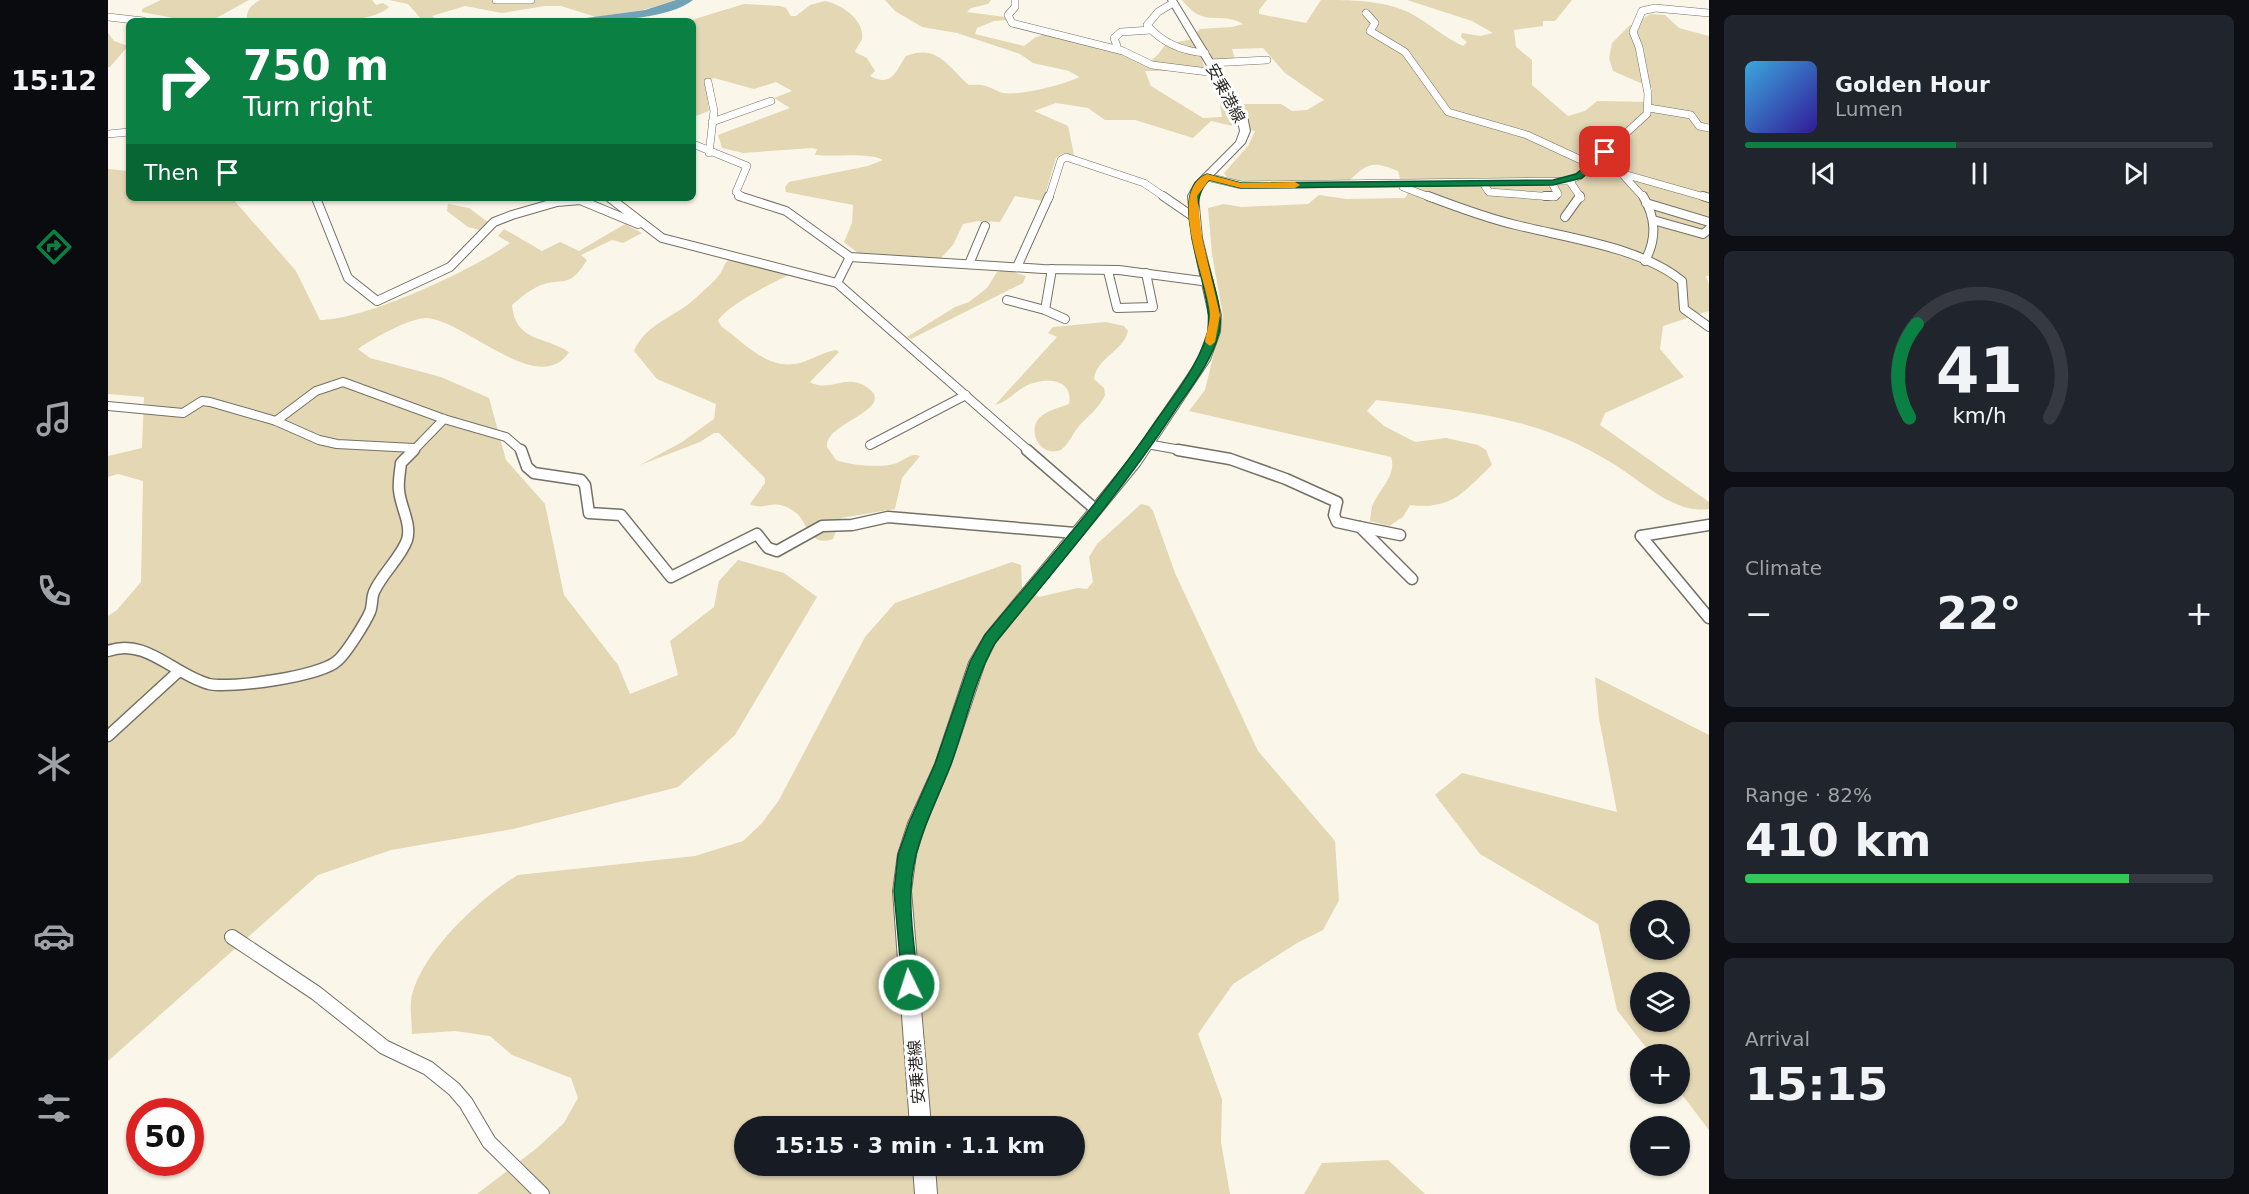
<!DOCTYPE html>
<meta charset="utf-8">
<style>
:root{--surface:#171b24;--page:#20242c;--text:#f1f3f6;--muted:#9ea1a6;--line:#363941;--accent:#0b8043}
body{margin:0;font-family:"DejaVu Sans","Noto Sans JP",sans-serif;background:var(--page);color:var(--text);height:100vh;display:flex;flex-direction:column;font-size:22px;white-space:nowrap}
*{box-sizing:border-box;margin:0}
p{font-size:20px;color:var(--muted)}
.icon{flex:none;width:33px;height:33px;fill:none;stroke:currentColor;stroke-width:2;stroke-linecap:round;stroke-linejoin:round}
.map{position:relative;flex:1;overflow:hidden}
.sheet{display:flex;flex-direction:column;gap:15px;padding:15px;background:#0d0f14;width:540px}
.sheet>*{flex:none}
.top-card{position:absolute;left:18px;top:18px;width:570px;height:183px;border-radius:9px;box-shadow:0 2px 4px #0004;background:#0b8043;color:#fff;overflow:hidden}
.controls{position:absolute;left:1522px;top:900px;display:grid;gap:12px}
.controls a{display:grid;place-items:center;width:60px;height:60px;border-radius:50%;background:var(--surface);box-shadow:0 2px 4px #0004;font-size:30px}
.speed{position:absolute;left:18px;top:1098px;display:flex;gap:12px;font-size:30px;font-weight:700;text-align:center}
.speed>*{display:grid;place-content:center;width:78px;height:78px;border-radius:50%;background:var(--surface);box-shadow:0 2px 4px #0004;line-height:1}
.speed .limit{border:9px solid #d22;background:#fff;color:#111}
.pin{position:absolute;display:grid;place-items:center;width:51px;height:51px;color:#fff;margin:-26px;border-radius:12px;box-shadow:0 3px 9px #0006}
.me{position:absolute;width:66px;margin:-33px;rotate:356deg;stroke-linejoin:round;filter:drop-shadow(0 0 4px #0008)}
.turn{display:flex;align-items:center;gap:21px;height:126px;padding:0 18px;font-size:27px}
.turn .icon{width:78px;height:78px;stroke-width:2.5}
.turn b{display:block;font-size:42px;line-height:51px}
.then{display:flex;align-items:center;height:57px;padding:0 18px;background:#0003;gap:12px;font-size:22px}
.big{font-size:45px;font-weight:800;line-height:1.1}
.sheet .card{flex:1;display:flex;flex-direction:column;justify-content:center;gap:9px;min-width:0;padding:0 21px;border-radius:9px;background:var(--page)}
.sheet .dial{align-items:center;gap:0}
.dial svg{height:156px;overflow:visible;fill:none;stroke:var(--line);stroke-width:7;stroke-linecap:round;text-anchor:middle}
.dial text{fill:var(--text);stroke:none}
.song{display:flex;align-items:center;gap:18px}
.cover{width:72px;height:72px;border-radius:9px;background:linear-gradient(135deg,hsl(200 70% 55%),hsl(250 70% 35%))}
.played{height:6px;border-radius:3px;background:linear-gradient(90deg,var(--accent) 45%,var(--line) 45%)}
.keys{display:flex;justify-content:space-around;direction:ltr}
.heat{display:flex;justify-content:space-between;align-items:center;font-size:33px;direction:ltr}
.charge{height:9px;border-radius:4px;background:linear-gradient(90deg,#34c759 82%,var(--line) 0)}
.trip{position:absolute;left:626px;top:1116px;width:351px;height:60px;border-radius:30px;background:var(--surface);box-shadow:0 2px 4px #0004;font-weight:800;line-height:60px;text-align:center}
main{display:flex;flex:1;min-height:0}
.tabs{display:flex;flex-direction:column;width:108px;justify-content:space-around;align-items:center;background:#090b0e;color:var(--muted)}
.tabs .icon{width:42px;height:42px}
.tabs .active{color:var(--accent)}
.tabs b{font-size:27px;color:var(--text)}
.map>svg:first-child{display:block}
</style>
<main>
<nav class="tabs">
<b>15:12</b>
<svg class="icon active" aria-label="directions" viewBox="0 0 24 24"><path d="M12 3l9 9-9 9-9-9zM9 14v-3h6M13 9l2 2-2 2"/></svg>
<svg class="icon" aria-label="music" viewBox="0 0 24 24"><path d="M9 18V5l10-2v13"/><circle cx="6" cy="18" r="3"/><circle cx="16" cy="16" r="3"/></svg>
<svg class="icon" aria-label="phone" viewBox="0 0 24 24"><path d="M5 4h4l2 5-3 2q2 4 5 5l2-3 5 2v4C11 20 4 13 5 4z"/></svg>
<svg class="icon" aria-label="climate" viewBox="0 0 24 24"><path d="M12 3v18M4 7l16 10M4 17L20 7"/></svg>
<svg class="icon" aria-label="car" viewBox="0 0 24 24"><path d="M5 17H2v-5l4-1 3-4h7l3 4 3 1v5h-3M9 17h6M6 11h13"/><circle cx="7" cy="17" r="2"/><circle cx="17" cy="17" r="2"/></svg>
<svg class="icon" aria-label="filters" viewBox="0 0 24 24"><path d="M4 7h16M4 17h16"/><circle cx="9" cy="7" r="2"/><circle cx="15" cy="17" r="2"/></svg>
</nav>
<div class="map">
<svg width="1601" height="1194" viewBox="0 0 1601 1194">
<rect width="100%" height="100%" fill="#faf6e9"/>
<g fill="#e3d7b4" fill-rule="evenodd">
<path d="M53,0H141L103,21H81L34,12V9Z"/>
<path d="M152,0H264L268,5L275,3L281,7C260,28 172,21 139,21C138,10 143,5 152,0Z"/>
<path d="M281,0H568L535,10L488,17L453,6H437L394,13L357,6L324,16L330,21H315L300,4Z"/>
<path d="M777,0H883L880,4L863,8L859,12L897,17L900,20L886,21L869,28L867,34L916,46L928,37L938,34C962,40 989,44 1011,53C1021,57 1030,65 1041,61C1049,58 1053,50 1058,44L1081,40L1092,29L1124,27L1135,24C1112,10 1097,30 1074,0H1159L1151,10V14L1198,23L1213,0C1241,0 1274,0 1300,12C1320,22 1335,37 1355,46L1359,42L1353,37L1354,33L1372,36L1385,33L1364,21L1299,0H1464L1447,21H1435V26L1406,30L1408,47L1424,60V85L1460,116L1477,111L1489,101L1544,102V88L1505,71L1501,58L1504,43L1521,26L1543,14L1557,15L1571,28L1601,36V276H1598L1601,285V311L1555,326L1552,349L1576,377L1497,413L1492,425L1601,502V509C1565,514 1534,481 1504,463C1489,454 1472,445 1456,438C1397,413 1330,408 1268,400L1259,411L1276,426L1307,442L1338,438L1370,445L1378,450L1384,465C1355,492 1345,510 1302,505L1295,517L1281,526L1262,521C1263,515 1263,507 1266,502C1273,488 1289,474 1283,457L1081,411L1097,390L1115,316L1104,254L1100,208L1116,204L1133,207L1200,204L1211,195L1238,199L1297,198L1303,188L1292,179L1290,171C1266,161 1260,162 1242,180L1131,181L1119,177L1116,173L1140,146L1147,131L1103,121L1085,138L1027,120H997L980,108L948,103L926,111L960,126L966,155L955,153L948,158L935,201L907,196L892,222L870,221L855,224L845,245L833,258L751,254L736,242L744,223L745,205L678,192L677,187L681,182L760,166L775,160C761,152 728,157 709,155H707L709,149L704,148L635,153L614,148L610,135L682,108L666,98L684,91L668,82L646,89L606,78L597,82L601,111L585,117V21H580L636,4L672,6L678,8L683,16H688L702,5L717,1C733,4 757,20 754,39C752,44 749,46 747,52L759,58L767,71L762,76C785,88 788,70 798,56C830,43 841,68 861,85C877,84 878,86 892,92C905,98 959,84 971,77L961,71L925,63L912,54L849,33L814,27L787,11ZM1155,48L1177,73L1216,100L1199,110L1184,111L1173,104H1112L1114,117L1095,118L1043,86L1037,71H1098L1094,61L1127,59L1124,49Z"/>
<path d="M0,33L6,41L20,46L2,67H0Z"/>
<path d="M0,169L21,171V198H124L188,271L212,320C257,320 365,270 402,243L390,236L396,229L434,251L452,242L471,251L517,224L534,233L515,243L504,240L473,255L479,260C459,293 453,274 427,288C419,292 411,299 404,305C407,342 437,336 461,352C431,399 355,318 317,318C300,319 264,339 250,349L262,358L333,377L381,398L398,460L437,504L456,595L510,665L522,694L570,675L562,641L606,607L611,581L630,560L676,573L709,597L627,735L570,787L405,829L283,850L210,875L0,1061V616L9,610L33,582L35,481L10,474L0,477V456L34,448L36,397L0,394Z"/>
<path d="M340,204L361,208L381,223L372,230L360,227L339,211Z"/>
<path d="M622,259L683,274C666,282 619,305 610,321L614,327C638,344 660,371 692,363C705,359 715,352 728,350L731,352L702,382C721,393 738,374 757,386C794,409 715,422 719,447L728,460C740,465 773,468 786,464C796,461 803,452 812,456L794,478L787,509L733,518L725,539C700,548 700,521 687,512C664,496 659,512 642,504L657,483V478L611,433H606L592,442L532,465L574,442L606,419L608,404L549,379L526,351C538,323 568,317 589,297C596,290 606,282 612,274C616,268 615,264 622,259Z"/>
<path d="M898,270L918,276L915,283L803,339L799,337L847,307L861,302L879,288L889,272Z"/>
<path d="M998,322L1016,326L1020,331C1015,352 989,357 986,379L996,388L997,395C991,408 980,416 971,426C965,433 961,444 954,449C937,459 920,437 929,421C935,411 951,408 961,404C966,377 934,377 916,387C904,394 902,400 887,405L949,337L940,333L945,327Z"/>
<path d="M1033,504L1041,506L1045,511L1067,573L1150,751L1227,841L1231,900L1215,930L1189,943L1125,984L1090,1034L1114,1099L1113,1142L1122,1194H369L429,1148L456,1123L470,1098L463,1078L404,1055L382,1036L347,1031L304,1034C304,1023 302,1011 303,1001C310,955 372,898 410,875L587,856L635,841L654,823L671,800L757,637L787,603L904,562L913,565L914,587L931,597L970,588L979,589L985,582L981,557L989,544ZM636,1126H966V1166H636Z"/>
<path d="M1487,677L1601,735V1130L1572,1092V1054H1543L1509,1010L1490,924L1372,854L1327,795L1354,773L1509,812L1491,718ZM1533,910H1572V950H1533ZM1533,982H1572V1022H1533Z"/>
<path d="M1280,1160L1317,1194H1196L1214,1163Z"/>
</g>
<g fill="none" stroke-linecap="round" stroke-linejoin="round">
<path fill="#72a2b6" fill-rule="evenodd" d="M568,0H585C562,19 501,21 472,21L478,18L537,10Z"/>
<defs>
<g id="minor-far3">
<path d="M388,0H423"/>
<path d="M907,0V7L900,15L904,23L1015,51L1044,65L1108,73"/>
<path d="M1065,3L1050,12L1039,25C1054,43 1074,51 1097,53"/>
<path d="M1258,13L1267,23L1262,31L1297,52L1340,112L1419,135L1484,165L1600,198"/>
<path d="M0,17L35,21"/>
<path d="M1009,46L1006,38L1013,32L1043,30"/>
<path d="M1103,63L1159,60"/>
<path d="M600,82L606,111L601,153"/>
<path d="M1541,108L1583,115L1591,126L1601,128"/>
<path d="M604,122L663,101"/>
<path d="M0,134L21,132"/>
<path d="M585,144L639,166L628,192L636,198"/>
<path d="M1516,176L1536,198"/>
<path d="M1099,177L1133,185L1459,181L1471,176L1539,114L1540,94L1531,47L1525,32L1534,11L1547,8L1601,13"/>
<path d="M1461,180L1473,198"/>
<path d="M1375,183L1381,192L1446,197L1450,194L1444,183"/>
<path d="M1295,187L1324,198"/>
<path d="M941,198L953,160L958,157L1036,183L1058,198"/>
</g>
<g id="minor-far2">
<path d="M631,196L678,211L742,257L935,269L1011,270L1101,282"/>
<path d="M1055,196L1087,218"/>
<path d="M1320,196C1349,207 1378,218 1408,225C1459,238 1533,247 1574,281L1576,309L1601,327"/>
<path d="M1437,196H1447"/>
<path d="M1535,196C1548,218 1549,238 1537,261"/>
<path d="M1595,196L1601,198"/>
<path d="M208,198L240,278L269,301L342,267L386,222L404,215L449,202L472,200L530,224"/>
<path d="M502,198L554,238L729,283L921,451"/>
<path d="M1538,203L1601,222"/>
<path d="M1457,217L1472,196"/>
<path d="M1545,220L1595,234L1601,229"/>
<path d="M861,264L877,226"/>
<path d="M909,267L941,196"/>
<path d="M1000,271L1009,308L1045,307L1038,273"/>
<path d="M729,283L742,257"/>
<path d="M899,300L937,310L944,269"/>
<path d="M937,310L957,319"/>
<path d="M0,406L75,413L94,401L102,402L168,421L211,440L229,444L306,448"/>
<path d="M168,421L208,391L235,382L336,419L398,437L414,451"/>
<path d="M1039,444L1078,451"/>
<path d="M762,445L858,395"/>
<path d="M305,451L336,419"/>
</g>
<g id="minor-far1">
<path d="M413,450L419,467L426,473L473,480L477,485L481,513L513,515L563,577L649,534L660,548L669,551L714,526L744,525L780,517L967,533"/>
<path d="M919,450L987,509"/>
<path d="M1070,450L1122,459L1178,479L1229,502L1226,515L1229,522L1252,527L1304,579"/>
<path d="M1252,527L1292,535"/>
<path d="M1533,536L1601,618"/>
<path d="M1533,536L1601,525"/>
<path d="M0,651C38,637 66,675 101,684C123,689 213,676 229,661C238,654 257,623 262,612C265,605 263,596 267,590C275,573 293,557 299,540C304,524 292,506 291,490C290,482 292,472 293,463L306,450"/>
<path d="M0,736L71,671"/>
</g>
<path id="minor" d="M124,937L208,993L276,1047L320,1068L346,1089L358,1103L381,1142L434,1194"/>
<g id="secondary">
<path d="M1060,0H1068L1139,116L1142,131L1137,143L1095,186L1090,196L1094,238L1113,315L1112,332L1102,360L1032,465L887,643L877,663L843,764L818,823L808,854L803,891L823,1126H802L785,891L790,854L800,823L827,764L861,662L877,635L1022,459L1090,360L1100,332L1101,315L1084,238L1080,196L1087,183L1128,142L1132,131L1129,116Z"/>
<path d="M805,1166H827L829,1194H807Z"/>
</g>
</defs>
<use href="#minor-far3" stroke="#747065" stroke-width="8"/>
<use href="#minor-far2" stroke="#747065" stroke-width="10"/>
<use href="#minor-far1" stroke="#747065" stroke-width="13"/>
<use href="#minor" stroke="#747065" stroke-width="16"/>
<use href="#secondary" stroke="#747065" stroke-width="2"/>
<use href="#minor-far3" stroke="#fff" stroke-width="7"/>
<use href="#minor-far2" stroke="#fff" stroke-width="8"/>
<use href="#minor-far1" stroke="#fff" stroke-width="10"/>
<use href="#minor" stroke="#fff" stroke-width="14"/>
<use href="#secondary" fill="#fff" fill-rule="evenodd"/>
</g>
<path fill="#0b8043" stroke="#07532c" stroke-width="1.5" d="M1497,150L1502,152L1500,154L1474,178L1445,185L1133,188L1101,180C1067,213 1121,291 1111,333C1103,363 1083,387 1066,412C1012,494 948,568 887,643C866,681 858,723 843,764C827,806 805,843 803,889C801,920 808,954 810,985L808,992L801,994L795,992L786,891L790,855L801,823L827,764L862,662L877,635C936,564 998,495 1050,418C1069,392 1088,367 1099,336C1112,299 1052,193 1099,174L1133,183L1445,180L1468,174Z"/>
<path fill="#f59e0b" d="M1099,174L1133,183L1187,182L1192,185L1187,188H1133L1101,180L1089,196L1094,238L1112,315L1107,342L1102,346L1097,342C1098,334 1102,323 1102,314C1100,281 1057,192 1099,174Z"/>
<g text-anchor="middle" stroke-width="6" stroke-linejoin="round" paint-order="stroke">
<g font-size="16" fill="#292723" stroke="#fff">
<text transform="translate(1118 93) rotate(62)" y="6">安乗港線</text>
<text transform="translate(808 1072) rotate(-94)" y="6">安乗港線</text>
</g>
</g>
</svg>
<div class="controls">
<a><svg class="icon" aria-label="search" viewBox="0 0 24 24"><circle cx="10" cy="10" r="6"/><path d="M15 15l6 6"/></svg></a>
<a><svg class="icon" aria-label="layers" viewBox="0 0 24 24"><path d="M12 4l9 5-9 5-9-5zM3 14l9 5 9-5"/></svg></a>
<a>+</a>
<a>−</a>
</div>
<div class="speed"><div class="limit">50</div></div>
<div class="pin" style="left:1497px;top:152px;background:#d93025"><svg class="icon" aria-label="arrive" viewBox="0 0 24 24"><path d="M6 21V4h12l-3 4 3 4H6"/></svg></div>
<svg class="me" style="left:801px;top:985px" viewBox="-20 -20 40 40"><circle r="17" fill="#0b8043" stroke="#fff" stroke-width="3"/><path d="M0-11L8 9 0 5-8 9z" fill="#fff"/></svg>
<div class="trip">15:15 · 3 min · 1.1 km</div>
<div class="top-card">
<div class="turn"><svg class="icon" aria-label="right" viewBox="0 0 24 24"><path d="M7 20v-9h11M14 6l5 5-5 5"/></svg><div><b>750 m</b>Turn right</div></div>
<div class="then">Then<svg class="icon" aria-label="arrive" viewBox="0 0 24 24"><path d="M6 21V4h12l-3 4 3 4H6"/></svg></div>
</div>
</div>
<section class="sheet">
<div class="card">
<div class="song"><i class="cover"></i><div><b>Golden Hour</b><p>Lumen</p></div></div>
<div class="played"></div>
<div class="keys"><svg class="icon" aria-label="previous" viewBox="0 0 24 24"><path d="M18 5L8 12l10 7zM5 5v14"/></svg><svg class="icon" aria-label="pause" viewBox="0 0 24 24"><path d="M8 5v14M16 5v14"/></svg><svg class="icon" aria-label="next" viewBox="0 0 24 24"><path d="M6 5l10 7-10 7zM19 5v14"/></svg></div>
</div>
<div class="card dial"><svg viewBox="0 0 100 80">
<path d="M14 69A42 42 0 1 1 86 69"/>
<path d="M14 69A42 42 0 0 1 18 21" stroke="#0b8043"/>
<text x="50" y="56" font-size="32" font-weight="700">41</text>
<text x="50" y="72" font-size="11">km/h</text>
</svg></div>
<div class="card"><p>Climate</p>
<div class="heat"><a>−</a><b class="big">22°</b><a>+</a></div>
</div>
<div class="card"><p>Range · 82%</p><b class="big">410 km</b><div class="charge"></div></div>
<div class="card"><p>Arrival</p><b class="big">15:15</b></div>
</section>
</main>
